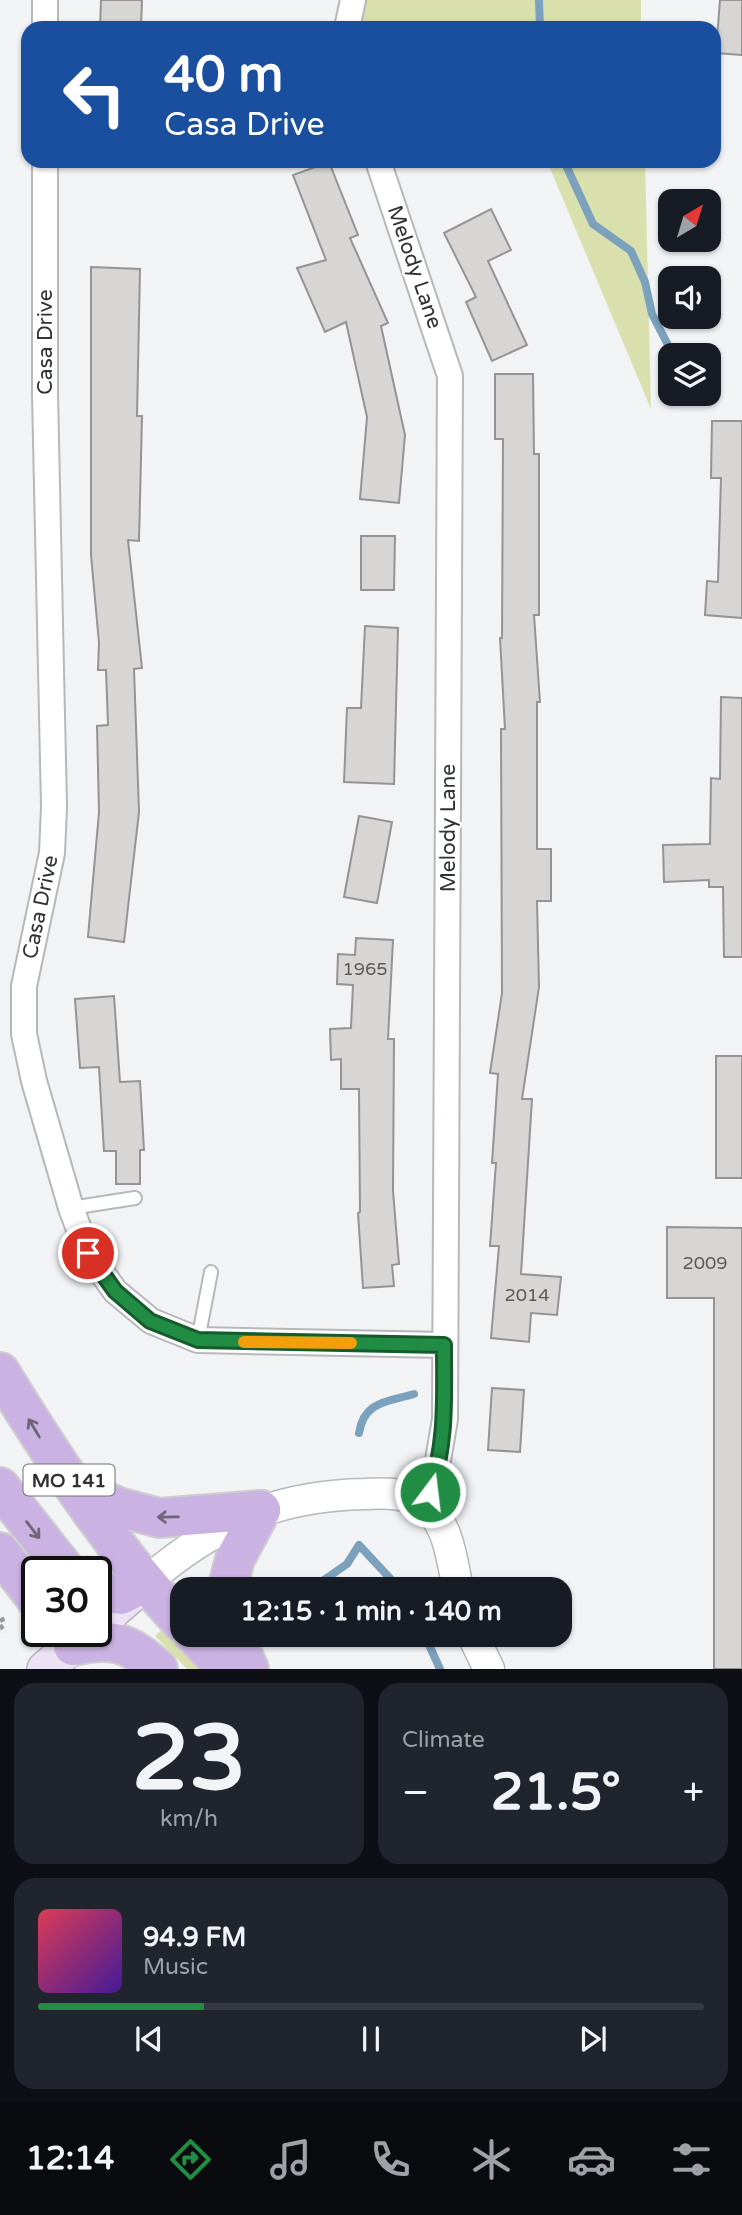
<!DOCTYPE html>
<meta charset="utf-8">
<style>
:root{--surface:#171b24;--page:#20242c;--text:#f1f3f6;--muted:#9ea1a6;--line:#363941;--accent:#218c43}
body{margin:0;font-family:"Varela Round",sans-serif;background:var(--page);color:var(--text);height:100vh;display:flex;flex-direction:column;font-size:26px;white-space:nowrap}
*{box-sizing:border-box;margin:0}
p{font-size:23px;color:var(--muted)}
.icon{flex:none;width:38px;height:38px;fill:none;stroke:currentColor;stroke-width:2;stroke-linecap:round;stroke-linejoin:round}
.map{position:relative;height:1669px;overflow:hidden}
.details{display:flex;flex-direction:column;gap:14px;padding:14px;background:#0d0f14;flex:1}
.details>*{flex:none}
.banner{position:absolute;left:21px;top:21px;width:700px;height:147px;border-radius:21px;box-shadow:0 2px 5px #0004;background:#1a4fa0;color:#fff;overflow:hidden}
.needle{width:46px;rotate:38deg}
.buttons{position:absolute;left:658px;top:189px;display:grid;gap:14px}
.buttons a{display:grid;place-items:center;width:63px;height:63px;border-radius:14px;background:var(--surface);box-shadow:0 2px 5px #0004;font-size:35px}
.speed{position:absolute;left:21px;top:1556px;display:flex;gap:14px;font-size:35px;font-weight:700;text-align:center}
.speed>*{display:grid;place-content:center;width:91px;height:91px;border-radius:50%;background:var(--surface);box-shadow:0 2px 5px #0004;line-height:1}
.speed .limit{border:4px solid #111;border-radius:10px;background:#fff;color:#111}
.pin{position:absolute;display:grid;place-items:center;width:60px;height:60px;color:#fff;margin:-30px;border:4px solid #fff;border-radius:50%;box-shadow:0 2px 7px #0007}
.me{position:absolute;width:77px;margin:-38px;rotate:15deg;stroke-linejoin:round;filter:drop-shadow(0 0 5px #0008)}
.turn{display:flex;align-items:center;gap:24px;height:147px;padding:0 28px;font-size:32px}
.turn .icon{width:91px;height:91px;stroke-width:2.5}
.turn b{display:block;font-size:49px;line-height:60px}
.big{font-size:52px;font-weight:800;line-height:1.1}
.details .widget{flex:1;display:flex;flex-direction:column;justify-content:center;gap:10px;min-width:0;padding:0 24px;border-radius:21px;background:var(--page)}
.details .dial{align-items:center;gap:0}
.dial b{font-size:91px;line-height:1}
.song{display:flex;align-items:center;gap:21px}
.cover{width:84px;height:84px;border-radius:10px;background:linear-gradient(135deg,hsl(350 70% 55%),hsl(260 70% 35%))}
.played{height:7px;border-radius:4px;background:linear-gradient(90deg,var(--accent) 25%,var(--line) 25%)}
.keys{display:flex;justify-content:space-around;direction:ltr}
.heat{display:flex;justify-content:space-between;align-items:center;font-size:38px;direction:ltr}
.details .tiles{flex:1;display:grid;gap:14px;grid-template-columns:1fr 1fr}
.widget:last-child{grid-column:span 2}
.trip{position:absolute;left:170px;top:1577px;width:402px;height:70px;border-radius:21px;background:var(--surface);box-shadow:0 2px 5px #0004;font-weight:800;line-height:70px;text-align:center}
.tabs{display:flex;height:112px;justify-content:space-around;align-items:center;background:#090b0e;color:var(--muted)}
.tabs .icon{width:49px;height:49px}
.tabs .current{color:var(--accent)}
.tabs b{font-size:32px;color:var(--text)}
.map>svg:first-child{display:block}
</style>
<div class="map">
<svg width="742" height="1669" viewBox="0 0 742 1669">
<rect width="100%" height="100%" fill="#f1f3f5"/>
<g fill="#d9e0ae">
<path d="M362,0H641V28H357Z"/>
<path d="M547,161H645L651,409Z"/>
<path d="M165,1627L203,1669H187L155,1636Z"/>
</g>
<g fill="none" stroke-linecap="round" stroke-linejoin="round">
<g stroke="#7ba1bc" stroke-width="8">
<path d="M539,0L540,28"/>
<path d="M564,161L593,224L631,251L645,282L652,314L667,343"/>
<path d="M359,1433C364,1401 387,1402 414,1394"/>
<path d="M311,1589L347,1564L359,1545L400,1589"/>
<path d="M424,1634L440,1669"/>
</g>
</g>
<g fill="#d8d6d4" stroke="#959492" stroke-width="2">
<path d="M101,0H142L141,28H100Z"/>
<path d="M720,0H742V55L716,53Z"/>
<path d="M329,162L358,235L350,238L388,323L381,326L405,435L399,503L360,499L367,417L346,322L325,332L297,268L326,260L293,175Z"/>
<path d="M491,209L511,250L488,261L527,345L492,361L466,302L476,297L444,233Z"/>
<path d="M91,267L140,269L137,416H142L139,541L128,540L142,668L134,669L139,812L124,942L88,937L99,812L97,726L108,725L106,670H98L99,643L91,555Z"/>
<path d="M495,374H533L534,454H539V615H534L540,702H537V849H551V901H537L539,987L522,1099H532L521,1274L561,1277L557,1315L531,1313L529,1342L491,1338L499,1246H490L496,1163H492L498,1074L490,1073L502,993L501,729H505L500,638H502L503,439H495Z"/>
<path d="M712,421H742V618L705,615L707,581L718,582L721,478H711Z"/>
<path d="M361,536H395L394,590H361Z"/>
<path d="M365,626L398,628L394,784L344,782L347,708H361Z"/>
<path d="M721,697L742,698V957H724L723,887H709V880L664,882L663,845L710,844L711,778L720,779Z"/>
<path d="M359,816L392,822L377,903L344,897Z"/>
<path d="M356,938L393,940L388,1039H394L393,1191L399,1264L392,1265L394,1286L363,1288L358,1213L360,1212L359,1089H341V1059L331,1060L330,1029L351,1028L353,985L337,984L338,954L355,955Z"/>
<path d="M114,996L120,1082L140,1081L144,1150H140V1184H116V1151H104L99,1067L80,1068L75,999Z"/>
<rect x="716" y="1056" width="26" height="122"/>
<path d="M667,1227L742,1228V1669H714V1298H667Z"/>
<path d="M492,1388L524,1390L520,1452L488,1450Z"/>
</g>
<g fill="none" stroke-linecap="round" stroke-linejoin="round">
<defs>
<g id="service">
<path d="M71,1208L135,1198"/>
<path d="M198,1340L211,1272"/>
</g>
<g id="minor">
<path d="M45,28V0"/>
<path d="M347,28L353,0"/>
<path d="M45,161V394L54,807L52,853L24,986V1034L34,1081L71,1208L88,1253L115,1291L151,1321L198,1340L445,1345"/>
<path d="M378,161L450,376L445,1419L435,1478L426,1505"/>
</g>
<g id="tertiary">
<path d="M146,1582C214,1524 274,1496 364,1494C384,1493 409,1492 426,1506C449,1525 452,1561 458,1589"/>
<path d="M472,1634L489,1669"/>
</g>
<g id="secondary">
<path d="M96,1625L146,1582"/>
<path d="M45,1669L90,1631"/>
</g>
<g id="trunk">
<path d="M0,1372C54,1460 111,1547 182,1623"/>
<path d="M0,1487L67,1572"/>
<path d="M76,1488L118,1507L159,1518L261,1510"/>
<path d="M0,1552L37,1600"/>
<path d="M227,1589L235,1559L261,1510"/>
<path d="M96,1591L121,1595L146,1582"/>
<path d="M193,1634L227,1669"/>
<path d="M234,1634L249,1669"/>
<path d="M73,1646C112,1637 129,1642 158,1669"/>
</g>
</defs>
<use href="#service" stroke="#b7b8ba" stroke-width="16"/>
<use href="#minor" stroke="#b7b8ba" stroke-width="28"/>
<use href="#tertiary" stroke="#b7b8ba" stroke-width="33"/>
<use href="#secondary" stroke="#b7b8ba" stroke-width="38"/>
<use href="#trunk" stroke="#cecece" stroke-width="42"/>
<g stroke="#999a9b" stroke-width="4.5" stroke-dasharray="5 3.5" stroke-linecap="butt">
<path d="M0,1621L7,1617"/>
<path d="M0,1625L5,1632"/>
</g>
<use href="#service" stroke="#fff" stroke-width="12"/>
<use href="#minor" stroke="#fff" stroke-width="24"/>
<use href="#tertiary" stroke="#fff" stroke-width="30"/>
<use href="#secondary" stroke="#ebe2f4" stroke-width="35"/>
<use href="#trunk" stroke="#cab2e3" stroke-width="38"/>
</g>
<defs><path id="oneway-shaft" d="M-6 0H5M1.5-3L5.5 0L1.5 3" fill="none" stroke-width="1.6" stroke-linecap="round" stroke-linejoin="round" transform="scale(1.75)"/></defs>
<g stroke="#6e6579">
<use href="#oneway-shaft" transform="translate(34 1428) rotate(-121)"/>
<use href="#oneway-shaft" transform="translate(168 1517) rotate(179)"/>
<use href="#oneway-shaft" transform="translate(33 1530) rotate(52)"/>
</g>
<g fill="none" stroke-linecap="round" stroke-linejoin="round">
<defs>
<path id="route" d="M88,1253L115,1291L150,1321L198,1340L444,1345C444,1395 447,1444 430,1492"/>
</defs>
<use href="#route" stroke="#155b2c" stroke-width="18"/>
<use href="#route" stroke="#218c43" stroke-width="12"/>
<path stroke="#f59e0b" stroke-width="12" d="M244,1342L351,1343"/>
</g>
<g text-anchor="middle" stroke-width="5" stroke-linejoin="round" paint-order="stroke">
<g font-size="18" fill="#5b5b5a">
<text x="365" y="975">1965</text>
<text x="705" y="1269">2009</text>
<text x="527" y="1301">2014</text>
</g>
<rect fill="#fff" stroke="#6f7070" stroke-width="2" x="23.5" y="1464.5" width="91" height="31" rx="5"/>
<g font-size="19" font-weight="bold" fill="#313232">
<text x="69" y="1487">MO 141</text>
</g>
<g font-size="21" fill="#313232" stroke="#fff">
<text transform="translate(415 267) rotate(71)" y="7">Melody Lane</text>
<text transform="translate(45 342) rotate(-90)" y="7">Casa Drive</text>
<text transform="translate(448 828) rotate(-90)" y="7">Melody Lane</text>
<text transform="translate(40 907) rotate(-78)" y="7">Casa Drive</text>
</g>
</g>
</svg>
<div class="buttons">
<a><svg class="needle" viewBox="-14 -14 28 28"><path d="M0-13l5 13h-10z" fill="#e53935"/><path d="M0 13l5-13h-10z" fill="#9ea1a6"/></svg></a>
<a><svg class="icon" aria-label="sound" viewBox="0 0 24 24"><path d="M4 9h4l5-4v14l-5-4H4zM17 9q2 3 0 6"/></svg></a>
<a><svg class="icon" aria-label="layers" viewBox="0 0 24 24"><path d="M12 4l9 5-9 5-9-5zM3 14l9 5 9-5"/></svg></a>
</div>
<div class="speed"><div class="limit">30</div></div>
<div class="pin" style="left:88px;top:1253px;background:#d93025"><svg class="icon" aria-label="arrive" viewBox="0 0 24 24"><path d="M6 21V4h12l-3 4 3 4H6"/></svg></div>
<svg class="me" style="left:430px;top:1492px" viewBox="-20 -20 40 40"><circle r="17" fill="#218c43" stroke="#fff" stroke-width="3"/><path d="M0-11L8 9 0 5-8 9z" fill="#fff"/></svg>
<div class="trip">12:15 · 1 min · 140 m</div>
<div class="banner">
<div class="turn"><svg class="icon" aria-label="left" viewBox="0 0 24 24"><path d="M17 20v-9H6M10 6l-5 5 5 5"/></svg><div><b>40 m</b>Casa Drive</div></div>
</div>
</div>
<section class="details">
<div class="tiles">
<div class="widget dial"><b>23</b><p>km/h</p></div>
<div class="widget"><p>Climate</p>
<div class="heat"><a>−</a><b class="big">21.5°</b><a>+</a></div>
</div>
<div class="widget">
<div class="song"><i class="cover"></i><div><b>94.9 FM</b><p>Music</p></div></div>
<div class="played"></div>
<div class="keys"><svg class="icon" aria-label="previous" viewBox="0 0 24 24"><path d="M18 5L8 12l10 7zM5 5v14"/></svg><svg class="icon" aria-label="pause" viewBox="0 0 24 24"><path d="M8 5v14M16 5v14"/></svg><svg class="icon" aria-label="next" viewBox="0 0 24 24"><path d="M6 5l10 7-10 7zM19 5v14"/></svg></div>
</div>
</div>
</section>
<nav class="tabs">
<b>12:14</b>
<svg class="icon current" aria-label="directions" viewBox="0 0 24 24"><path d="M12 3l9 9-9 9-9-9zM9 14v-3h6M13 9l2 2-2 2"/></svg>
<svg class="icon" aria-label="music" viewBox="0 0 24 24"><path d="M9 18V5l10-2v13"/><circle cx="6" cy="18" r="3"/><circle cx="16" cy="16" r="3"/></svg>
<svg class="icon" aria-label="phone" viewBox="0 0 24 24"><path d="M5 4h4l2 5-3 2q2 4 5 5l2-3 5 2v4C11 20 4 13 5 4z"/></svg>
<svg class="icon" aria-label="climate" viewBox="0 0 24 24"><path d="M12 3v18M4 7l16 10M4 17L20 7"/></svg>
<svg class="icon" aria-label="car" viewBox="0 0 24 24"><path d="M5 17H2v-5l4-1 3-4h7l3 4 3 1v5h-3M9 17h6M6 11h13"/><circle cx="7" cy="17" r="2"/><circle cx="17" cy="17" r="2"/></svg>
<svg class="icon" aria-label="filters" viewBox="0 0 24 24"><path d="M4 7h16M4 17h16"/><circle cx="9" cy="7" r="2"/><circle cx="15" cy="17" r="2"/></svg>
</nav>
